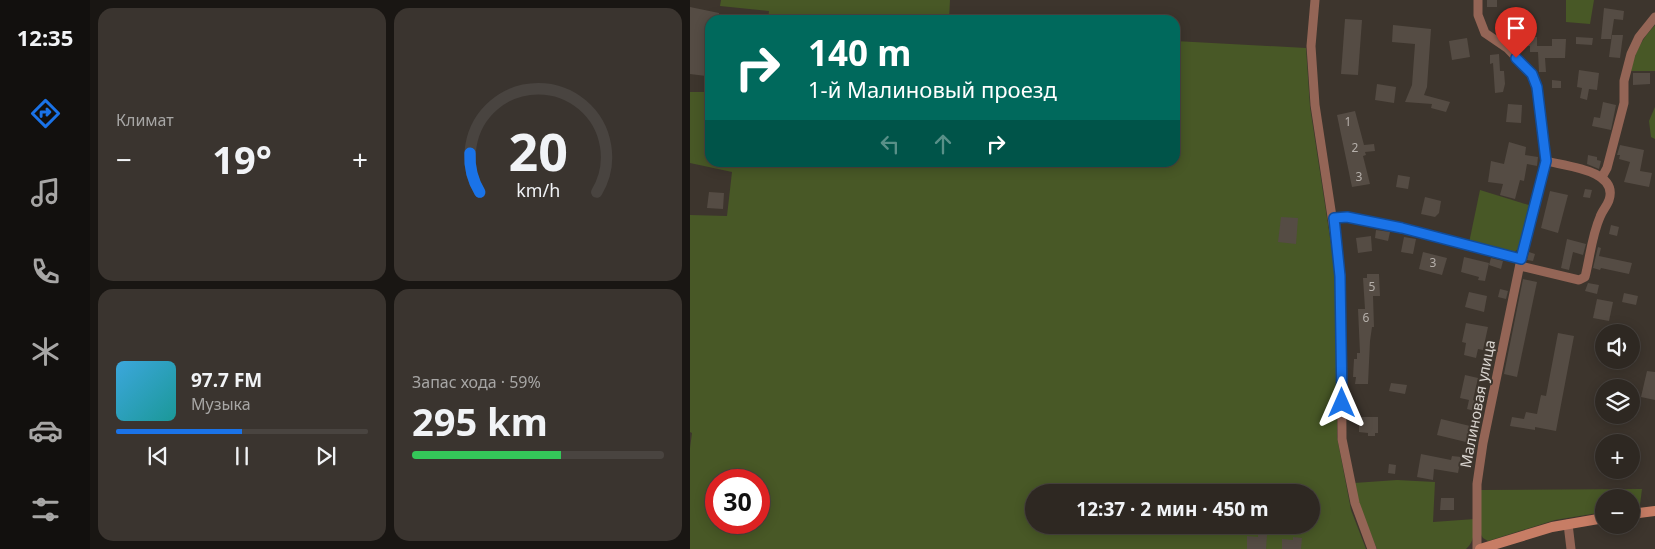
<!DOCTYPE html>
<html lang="ru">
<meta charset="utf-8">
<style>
:root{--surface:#2e2822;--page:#3a342f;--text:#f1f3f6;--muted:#a7a6a5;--line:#494440;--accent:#1a73e8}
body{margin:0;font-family:"Noto Sans",sans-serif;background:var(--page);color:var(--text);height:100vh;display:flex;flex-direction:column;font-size:19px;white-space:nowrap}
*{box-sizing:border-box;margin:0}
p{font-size:16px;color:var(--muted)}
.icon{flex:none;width:28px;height:28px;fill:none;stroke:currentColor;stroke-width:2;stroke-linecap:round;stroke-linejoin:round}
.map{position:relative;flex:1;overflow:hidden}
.details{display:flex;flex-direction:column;gap:8px;padding:8px;background:#191613;width:600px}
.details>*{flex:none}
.guide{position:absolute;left:15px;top:15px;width:475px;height:152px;border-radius:15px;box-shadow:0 2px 12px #0003,0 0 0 1px var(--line);background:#00695c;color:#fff;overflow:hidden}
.controls{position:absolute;left:905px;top:324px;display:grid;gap:10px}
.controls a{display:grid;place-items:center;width:45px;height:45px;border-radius:50%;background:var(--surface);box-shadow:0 2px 12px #0003,0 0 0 1px var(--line);font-size:25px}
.speed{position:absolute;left:15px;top:469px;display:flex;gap:10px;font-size:25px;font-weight:700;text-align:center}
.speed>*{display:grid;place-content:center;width:65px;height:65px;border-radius:50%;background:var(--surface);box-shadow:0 2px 12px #0003,0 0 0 1px var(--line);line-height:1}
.speed .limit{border:8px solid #d22;background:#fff;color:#111}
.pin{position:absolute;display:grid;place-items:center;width:42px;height:42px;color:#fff;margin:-51px -21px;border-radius:50% 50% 50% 0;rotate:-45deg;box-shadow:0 0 5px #0007}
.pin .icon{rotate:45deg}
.me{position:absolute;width:55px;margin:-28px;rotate:0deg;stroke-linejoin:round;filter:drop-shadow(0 0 4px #0008)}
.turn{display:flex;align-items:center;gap:18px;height:105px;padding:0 20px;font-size:22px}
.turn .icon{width:65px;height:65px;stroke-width:2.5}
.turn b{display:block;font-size:35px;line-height:42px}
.lanes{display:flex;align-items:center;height:48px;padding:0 20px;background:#0003;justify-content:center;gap:25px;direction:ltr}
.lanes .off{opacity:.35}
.big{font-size:38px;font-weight:700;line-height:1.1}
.details .widget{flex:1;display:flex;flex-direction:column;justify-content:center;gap:8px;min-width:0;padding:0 18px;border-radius:15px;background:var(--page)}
.details .dial{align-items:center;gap:0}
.dial svg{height:130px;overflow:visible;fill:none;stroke:var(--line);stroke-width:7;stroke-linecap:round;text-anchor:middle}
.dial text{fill:var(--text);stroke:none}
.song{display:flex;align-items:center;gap:15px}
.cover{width:60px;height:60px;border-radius:8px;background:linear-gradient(135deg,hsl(200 70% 55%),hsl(180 70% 35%))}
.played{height:5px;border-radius:2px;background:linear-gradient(90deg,var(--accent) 50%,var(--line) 50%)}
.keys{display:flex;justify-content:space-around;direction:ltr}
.heat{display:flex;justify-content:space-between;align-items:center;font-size:28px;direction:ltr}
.charge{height:8px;border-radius:4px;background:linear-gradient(90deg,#34c759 59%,var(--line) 0)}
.details .tiles{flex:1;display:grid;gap:8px;grid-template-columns:repeat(2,1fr)}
.trip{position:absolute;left:335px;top:484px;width:295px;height:50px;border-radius:25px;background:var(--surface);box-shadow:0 2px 12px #0003,0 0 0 1px var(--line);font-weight:700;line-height:50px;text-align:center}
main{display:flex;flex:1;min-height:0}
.dock{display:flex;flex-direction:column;width:90px;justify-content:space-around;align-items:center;background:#12100e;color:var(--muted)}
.dock .icon{width:35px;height:35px}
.dock .active{color:var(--accent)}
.dock b{font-size:22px;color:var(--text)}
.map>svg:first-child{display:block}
</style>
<main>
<nav class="dock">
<b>12:35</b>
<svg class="icon active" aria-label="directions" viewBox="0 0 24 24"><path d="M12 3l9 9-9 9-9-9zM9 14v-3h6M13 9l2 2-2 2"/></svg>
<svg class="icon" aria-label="music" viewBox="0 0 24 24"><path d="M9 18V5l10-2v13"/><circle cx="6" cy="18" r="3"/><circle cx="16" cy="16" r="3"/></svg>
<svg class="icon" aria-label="phone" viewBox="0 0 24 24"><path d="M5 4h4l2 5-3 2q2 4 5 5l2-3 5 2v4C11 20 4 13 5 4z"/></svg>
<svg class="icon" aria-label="climate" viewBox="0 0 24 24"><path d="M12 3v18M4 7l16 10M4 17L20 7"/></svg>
<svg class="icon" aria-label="car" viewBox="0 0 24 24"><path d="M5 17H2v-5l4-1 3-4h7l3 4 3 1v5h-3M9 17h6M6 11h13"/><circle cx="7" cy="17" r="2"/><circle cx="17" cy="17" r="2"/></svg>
<svg class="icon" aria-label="filters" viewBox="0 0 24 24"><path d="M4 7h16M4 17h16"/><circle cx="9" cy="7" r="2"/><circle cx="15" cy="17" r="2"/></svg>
</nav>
<section class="details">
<div class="tiles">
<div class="widget"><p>Климат</p>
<div class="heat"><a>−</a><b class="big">19°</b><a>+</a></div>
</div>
<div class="widget dial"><svg viewBox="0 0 100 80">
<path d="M14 69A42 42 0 1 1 86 69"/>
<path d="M14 69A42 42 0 0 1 8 45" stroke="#1a73e8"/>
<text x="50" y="56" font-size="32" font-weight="700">20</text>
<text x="50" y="72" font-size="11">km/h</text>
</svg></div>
<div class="widget">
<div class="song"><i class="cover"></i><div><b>97.7 FM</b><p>Музыка</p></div></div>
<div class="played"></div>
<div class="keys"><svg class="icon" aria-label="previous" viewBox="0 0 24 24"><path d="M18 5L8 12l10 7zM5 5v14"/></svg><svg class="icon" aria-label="pause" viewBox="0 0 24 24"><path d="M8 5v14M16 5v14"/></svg><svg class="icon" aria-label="next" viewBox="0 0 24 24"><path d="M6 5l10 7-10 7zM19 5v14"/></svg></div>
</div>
<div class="widget"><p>Запас хода · 59%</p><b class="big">295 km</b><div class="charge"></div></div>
</div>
</section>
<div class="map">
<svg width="965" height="549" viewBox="0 0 965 549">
<rect width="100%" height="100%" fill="#3d352d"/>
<g fill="#485826" fill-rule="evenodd">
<path d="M31,0H260L259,20H78L79,11L30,6Z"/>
<path d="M876,0H904L900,24L876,22Z"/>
<path d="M965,25V71H941C945,51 952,39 965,25Z"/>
<path d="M485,41L616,48L620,107L647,283V437L661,510L676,549H0V448L2,433L0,432V215L37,216L42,172L0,163V92H20V162H485ZM26,480H69V522H26ZM344,492H621V525H344Z"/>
<path d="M965,107V139L961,137L959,121Z"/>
<path d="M790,190L842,206L830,248L823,253L779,243Z"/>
<path d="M707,480L745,482L743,522L785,519C784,531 785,541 776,549H687L668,502L664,483Z"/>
<path d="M952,489L950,505L941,507V498H914V512L865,520L798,541L793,538L790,533L791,490Z"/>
</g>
<g fill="#554c44">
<rect x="797" y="0" width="10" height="7"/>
<path d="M0,7L29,13V20H20V49H18L16,76L0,74Z"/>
<path d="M914,8L934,11L933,20L924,19L921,39H911Z"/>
<path d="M655,19L672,20L668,75L651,74Z"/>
<path d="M703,25L741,29L737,87L734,95L760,102L756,112L741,108L742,104L715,102L722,85L725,44L702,42Z"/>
<path d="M834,29H843V37H847V46H862V39H876L875,58H855L856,72H849L848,52H840V46L824,45L825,37H833Z"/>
<path d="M922,35H933L930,58L919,57Z"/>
<path d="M886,37L903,38L902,45L886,44Z"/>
<path d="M777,38L780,57L762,60L759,41Z"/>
<path d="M809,54L810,71H814L815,84L813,92L805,93L803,63L800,64V55Z"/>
<path d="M889,70L909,73L907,90L899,89L897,100L890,98L892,88L887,87Z"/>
<path d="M943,73H960V84L943,85Z"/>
<path d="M862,80L871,81V88H862Z"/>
<path d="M687,84L706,87L704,103L685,100Z"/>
<path d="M913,102L926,105L921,130L902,126L904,117L910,118Z"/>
<path d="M818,104L832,105L831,123L816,122Z"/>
<path d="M665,111L674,145L684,144L685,151L675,152L676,155L673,156L680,184L662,187L647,115Z"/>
<path d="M819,142L836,147L835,155L848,157L847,166L837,164L834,181L830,180L825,199L810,195L813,184L798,182L801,161L814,164Z"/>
<path d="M930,145L954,150L950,171L962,173L959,187L934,182L940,162L929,159L930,155H927Z"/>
<path d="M898,155L907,157V160L911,161L909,169L897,164Z"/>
<path d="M708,175L720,177L718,189L706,187Z"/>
<path d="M895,189L902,190L900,198L893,197Z"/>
<path d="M860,191L878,195L868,233L851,228Z"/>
<path d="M19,192L34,193L33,209L17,208Z"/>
<path d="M735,197L751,201L749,213L745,217L731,214Z"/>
<path d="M591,217L608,218L606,244L588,242Z"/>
<path d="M921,225L929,227L927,236L919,234Z"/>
<path d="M686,230L700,232L698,241L685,238Z"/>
<path d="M681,236L682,251L668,253L666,238Z"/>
<path d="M714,237L726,239L723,254L711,252Z"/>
<path d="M877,239L896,244L893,255L883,252L879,270L871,268Z"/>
<path d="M908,247L911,248L909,256L942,263L939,274L911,268L910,270L903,268Z"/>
<path d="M733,252L757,258L752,275L729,269Z"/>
<path d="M839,252L845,254L843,261L837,260Z"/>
<path d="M774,257L799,263L795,281L788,280L789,277L771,272Z"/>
<path d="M801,258L813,261L811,269L799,265Z"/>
<path d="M677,274H689L690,296H683L684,327H682L680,341L678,384H665L666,377H663L664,359H667V353H670L668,309H675L673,278H677Z"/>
<path d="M833,279L847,282L827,377L814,374Z"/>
<path d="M898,283L909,285L907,294L895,291Z"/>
<path d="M810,289L818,291L816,299L808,297Z"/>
<path d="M779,292L797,296L794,312L775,307Z"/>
<path d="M934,293L948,296L946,305L932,302Z"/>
<path d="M907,299L923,302L919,321L903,318Z"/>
<path d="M776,323L798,327L793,350L788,349L786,358L774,355L776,343L772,342Z"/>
<path d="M868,333L884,336L866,431L845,427V430L820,426L822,417L834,419L836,412L847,414L851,395L856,396Z"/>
<path d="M957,371L965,372V400L951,397Z"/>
<path d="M775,375L788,378L783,400L787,401L785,411L777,409L779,400L770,398Z"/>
<path d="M701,383L717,385L715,394L699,391Z"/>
<path d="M669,417H688V433H685V436H678V433L669,432Z"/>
<path d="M751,419L780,426L776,442L747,435Z"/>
<path d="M731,454L761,460L762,456L771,457L768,473L744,469L743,480L727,477Z"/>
<path d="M699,464L706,465L705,474L698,473Z"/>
<path d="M751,498H764V510H750Z"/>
<path d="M568,534L577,535L576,549H557V536L568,537Z"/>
<path d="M603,537L612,538L611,549H592V539L603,540Z"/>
</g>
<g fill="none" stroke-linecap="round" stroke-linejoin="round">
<g stroke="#946556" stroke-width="9">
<path d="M625,0L621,46L625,105L651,276L652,439L665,503L682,549"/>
<path d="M912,177L917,168L934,103V81L941,54L949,37L965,17"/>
<path d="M644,219L657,217L712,228L831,259"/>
<path d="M830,266L889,280L895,277C900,257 902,235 910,217C912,211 917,206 919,200C929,170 875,166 856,161"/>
<path d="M878,524L881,549"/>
<path d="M787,549V484L793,443L831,259L856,161L847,87L842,74L817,48L795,33L788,15V0"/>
</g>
<g stroke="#c77d65" stroke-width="10">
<path d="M941,514L965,511"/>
<path d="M790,549L862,527L914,518"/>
</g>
</g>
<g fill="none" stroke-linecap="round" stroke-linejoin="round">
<defs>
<path id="route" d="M652,403L650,276L644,218L657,217L712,228L831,259L856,161L847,87L842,74L826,58"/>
</defs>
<use href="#route" stroke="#114b97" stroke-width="12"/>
<use href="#route" stroke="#1a73e8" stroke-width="9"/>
</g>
<g text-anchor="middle" stroke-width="4" stroke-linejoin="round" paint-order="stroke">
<g font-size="12" fill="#b6b0ab">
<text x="658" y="126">1</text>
<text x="665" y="152">2</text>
<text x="669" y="181">3</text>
<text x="743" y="267">3</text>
<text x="682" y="291">5</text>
<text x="676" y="322">6</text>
</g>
<g font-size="15" fill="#d7d2cd" stroke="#3d352d">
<text transform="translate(788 404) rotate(-79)" y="5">Малиновая улица</text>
</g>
</g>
</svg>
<div class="controls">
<a><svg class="icon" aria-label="sound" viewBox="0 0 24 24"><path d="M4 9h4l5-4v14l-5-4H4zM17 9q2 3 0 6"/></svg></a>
<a><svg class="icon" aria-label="layers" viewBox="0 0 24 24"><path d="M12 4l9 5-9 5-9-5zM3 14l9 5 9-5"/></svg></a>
<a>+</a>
<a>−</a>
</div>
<div class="speed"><div class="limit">30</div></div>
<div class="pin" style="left:826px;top:58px;background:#d93025"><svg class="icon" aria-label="arrive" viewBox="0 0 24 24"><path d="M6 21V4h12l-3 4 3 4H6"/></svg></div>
<svg class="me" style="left:652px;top:403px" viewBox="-20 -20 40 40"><path d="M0-17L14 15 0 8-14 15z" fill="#1a73e8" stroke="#fff" stroke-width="4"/></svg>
<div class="trip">12:37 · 2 мин · 450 m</div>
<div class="guide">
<div class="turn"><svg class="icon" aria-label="right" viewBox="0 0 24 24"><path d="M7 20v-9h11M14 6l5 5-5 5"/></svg><div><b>140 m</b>1-й Малиновый проезд</div></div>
<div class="lanes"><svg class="icon off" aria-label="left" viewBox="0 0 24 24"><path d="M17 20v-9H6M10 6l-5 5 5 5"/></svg><svg class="icon off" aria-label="ahead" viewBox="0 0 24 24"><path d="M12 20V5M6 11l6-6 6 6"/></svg><svg class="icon" aria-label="right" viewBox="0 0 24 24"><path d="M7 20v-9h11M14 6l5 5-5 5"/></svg></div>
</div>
</div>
</main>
